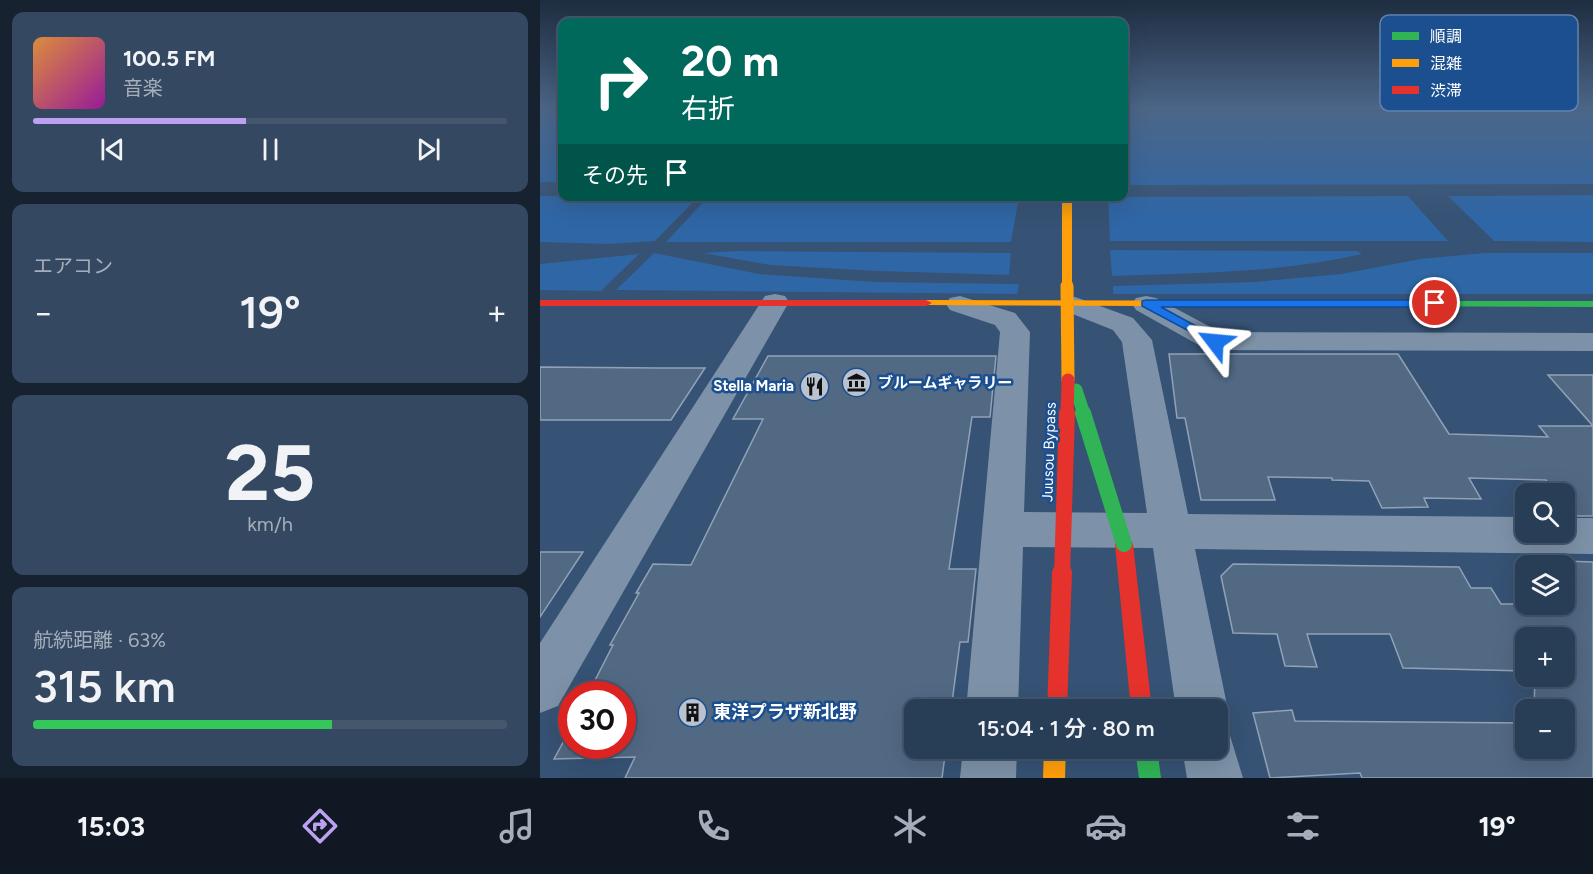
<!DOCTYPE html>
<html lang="ja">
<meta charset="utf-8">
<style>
:root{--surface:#283e57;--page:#344961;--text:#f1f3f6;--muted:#a5aeba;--line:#44576d;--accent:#bca0f2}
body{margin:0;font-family:Figtree,"Noto Sans JP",sans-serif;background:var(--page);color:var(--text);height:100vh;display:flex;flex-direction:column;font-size:22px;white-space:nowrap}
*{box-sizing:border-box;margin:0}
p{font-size:20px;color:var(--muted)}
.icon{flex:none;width:33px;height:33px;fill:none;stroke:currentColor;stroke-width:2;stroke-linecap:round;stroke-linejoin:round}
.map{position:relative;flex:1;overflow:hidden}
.panel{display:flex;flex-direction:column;gap:12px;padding:12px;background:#162230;width:540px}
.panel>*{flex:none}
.top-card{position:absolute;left:18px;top:18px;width:570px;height:183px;border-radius:12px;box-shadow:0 6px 24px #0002,0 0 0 2px var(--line);background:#00695c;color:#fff;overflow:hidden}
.buttons{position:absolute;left:975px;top:483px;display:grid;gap:12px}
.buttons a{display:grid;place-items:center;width:60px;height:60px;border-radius:12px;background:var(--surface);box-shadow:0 6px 24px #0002,0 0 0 2px var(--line);font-size:30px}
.speed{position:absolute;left:18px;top:681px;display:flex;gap:12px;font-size:30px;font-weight:700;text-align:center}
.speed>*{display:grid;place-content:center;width:78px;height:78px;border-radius:50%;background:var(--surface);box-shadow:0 6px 24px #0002,0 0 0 2px var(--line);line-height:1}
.speed .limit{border:9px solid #d22;background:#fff;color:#111}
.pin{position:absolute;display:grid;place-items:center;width:51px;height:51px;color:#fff;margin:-26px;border:3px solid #fff;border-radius:50%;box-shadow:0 2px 6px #0007}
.me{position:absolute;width:66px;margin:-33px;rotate:299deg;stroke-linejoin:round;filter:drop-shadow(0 0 4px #0008)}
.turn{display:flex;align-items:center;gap:21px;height:126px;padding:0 24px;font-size:27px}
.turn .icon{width:78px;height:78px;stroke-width:2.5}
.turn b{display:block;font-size:42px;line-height:51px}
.then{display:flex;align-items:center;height:57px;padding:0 24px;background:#0003;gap:12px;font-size:22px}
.big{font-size:45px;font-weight:600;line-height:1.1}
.panel .widget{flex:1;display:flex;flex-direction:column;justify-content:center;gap:9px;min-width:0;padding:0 21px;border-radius:12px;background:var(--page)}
.panel .dial{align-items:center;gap:0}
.dial b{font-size:78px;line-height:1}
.song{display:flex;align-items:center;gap:18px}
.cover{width:72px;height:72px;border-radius:9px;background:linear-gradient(135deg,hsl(30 70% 55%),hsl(300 70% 35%))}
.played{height:6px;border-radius:3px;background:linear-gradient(90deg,var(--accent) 45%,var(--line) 45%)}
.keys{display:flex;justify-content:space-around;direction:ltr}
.heat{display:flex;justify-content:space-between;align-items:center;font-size:33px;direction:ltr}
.charge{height:9px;border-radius:4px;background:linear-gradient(90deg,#34c759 63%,var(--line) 0)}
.trip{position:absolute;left:364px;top:699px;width:324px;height:60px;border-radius:12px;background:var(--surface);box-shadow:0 6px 24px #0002,0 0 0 2px var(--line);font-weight:600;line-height:60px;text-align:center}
.tabs{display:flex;height:96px;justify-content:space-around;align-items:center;background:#101923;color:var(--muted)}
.tabs .icon{width:42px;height:42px}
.tabs .current{color:var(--accent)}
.tabs b{font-size:27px;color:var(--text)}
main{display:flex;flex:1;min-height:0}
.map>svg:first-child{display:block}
</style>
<main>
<section class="panel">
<div class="widget">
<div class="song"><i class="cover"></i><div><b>100.5 FM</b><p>音楽</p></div></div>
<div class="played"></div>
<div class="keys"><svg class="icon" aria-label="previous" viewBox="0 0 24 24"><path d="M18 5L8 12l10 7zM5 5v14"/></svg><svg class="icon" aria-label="pause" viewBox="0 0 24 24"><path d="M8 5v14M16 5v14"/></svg><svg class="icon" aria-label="next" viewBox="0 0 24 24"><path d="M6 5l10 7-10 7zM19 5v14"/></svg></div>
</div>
<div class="widget"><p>エアコン</p>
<div class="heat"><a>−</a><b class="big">19°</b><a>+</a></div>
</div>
<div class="widget dial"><b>25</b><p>km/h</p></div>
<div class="widget"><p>航続距離 · 63%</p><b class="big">315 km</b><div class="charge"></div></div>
</section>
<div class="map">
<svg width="1053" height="778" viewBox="0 0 1053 778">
<rect width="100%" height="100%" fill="#365274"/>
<g fill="#2f66a5">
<path d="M1053,114V184L584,185V115Z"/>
<rect x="0" y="116" width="22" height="66"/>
<path d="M1053,195V242L954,241L908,196Z"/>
<path d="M0,196L158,197L115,241L68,244L0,242Z"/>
<path d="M868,196L908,241H570L568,197Z"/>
<path d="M168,197V196L479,197L471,242H126Z"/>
<path d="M570,250L817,251L822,254C740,273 656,273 572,276Z"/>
<path d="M196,251L471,253L469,275L337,271L230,265L163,253Z"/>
<path d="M114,253L219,274L336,282L479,284L477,294L76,290Z"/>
<path d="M945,253H1053V294H573V286L715,282L801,274L880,259Z"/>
<path d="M99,254L61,291L0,290V264Z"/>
</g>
<g fill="#526984" stroke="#92a2b6" stroke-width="1.5">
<path d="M629,354H858L909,434L1008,437L999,426H1053L1008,375H1053V516H1032L1024,506V494H1015L1006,480L929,478L941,499L884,498L888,507L842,508L829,481L792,480V478L728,477L735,500H661L645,418H637Z"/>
<path d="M228,356H456L450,417H432L409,569H436L428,642H420L411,710H375V748H406L402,778H85L95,757L14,759L32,726V746H82V694H48L73,645H70L99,593H96L113,564L151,565L223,419H193Z"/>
<path d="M0,367L120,368H165L131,420H0Z"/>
<path d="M0,552H43L0,617Z"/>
<path d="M1024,561L1053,562V778H822L820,773L730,778L713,713L752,710L755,721L986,723V748H1024V710H994L995,676H1024V638H986V671L863,668L850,634H767L777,667L745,666L737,634L693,633L681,576L693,564L919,567L931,588H951L961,604H1024Z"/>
</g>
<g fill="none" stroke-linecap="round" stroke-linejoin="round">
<g fill="#7d92a8" fill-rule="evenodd">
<path d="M235,294L245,296L249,302L18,706L0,713V643L221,302L225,296Z"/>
<path d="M420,296L475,313L490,332L484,512L607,513L582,342L573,330L525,311L521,305L525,299L535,297L593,318L612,340L648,514L986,517V532H1024V518H1053V554L655,549L688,710L681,726L688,729L703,778H647L642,748H678V710H636L613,548L483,547L478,710H426L460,332L455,325L410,310L406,304L410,298Z"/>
<path d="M606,296L616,298L680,332L1053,333V351L675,350L664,348L596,310L592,304L596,298Z"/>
<path d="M423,748H477L476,778H420Z"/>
</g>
<g fill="#30b455" fill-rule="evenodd">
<path d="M832,301H1053V307L828,306V302Z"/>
<path d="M595,748H617L621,778H599Z"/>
</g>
<g fill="#ff9f0a" fill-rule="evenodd">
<path d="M386,300L832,301L838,304L832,307L382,305V301Z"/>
<path d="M504,748H526L525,778H503Z"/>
</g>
<g fill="#e5322d" fill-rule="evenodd">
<path d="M0,300H386L392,303L386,306H0Z"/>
<path d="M584,537L590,539L593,544L612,710H591L575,544L578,539Z"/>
</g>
<path stroke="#30b455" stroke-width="13" d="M536,390L544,414"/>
<path stroke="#30b455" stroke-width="16" d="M543,413L584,544"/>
<path stroke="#ff9f0a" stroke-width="10" d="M527,196V288"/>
<path stroke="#ff9f0a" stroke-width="13" d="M527,286L528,380"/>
<path stroke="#e5322d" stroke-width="13" d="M527,414L528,380"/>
<path stroke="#e5322d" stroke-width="16" d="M522,575L527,413"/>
<path stroke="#e5322d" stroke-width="20" d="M517,710L522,573"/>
</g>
<linearGradient id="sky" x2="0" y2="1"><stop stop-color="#1e2d40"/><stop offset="0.5" stop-color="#4c6688"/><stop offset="1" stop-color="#4c6688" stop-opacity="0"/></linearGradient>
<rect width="1053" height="217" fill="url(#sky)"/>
<path fill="#1a73e8" stroke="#114b97" stroke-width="1.5" d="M606,300H895L901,303L895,307H621L680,339L681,342L675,345L602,306V301Z"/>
<defs>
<symbol id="museum-disc" viewBox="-11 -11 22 22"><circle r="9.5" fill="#b9c2ce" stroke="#1b4f8f"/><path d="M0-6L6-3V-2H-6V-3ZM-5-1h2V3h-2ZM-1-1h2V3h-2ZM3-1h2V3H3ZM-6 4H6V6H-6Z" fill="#111"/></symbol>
<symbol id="restaurant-disc" viewBox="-11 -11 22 22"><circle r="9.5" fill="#b9c2ce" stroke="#1b4f8f"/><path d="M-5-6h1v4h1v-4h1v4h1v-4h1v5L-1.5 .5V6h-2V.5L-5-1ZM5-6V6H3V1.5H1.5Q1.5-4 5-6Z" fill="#111"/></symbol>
<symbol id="building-disc" viewBox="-11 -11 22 22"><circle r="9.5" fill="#b9c2ce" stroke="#1b4f8f"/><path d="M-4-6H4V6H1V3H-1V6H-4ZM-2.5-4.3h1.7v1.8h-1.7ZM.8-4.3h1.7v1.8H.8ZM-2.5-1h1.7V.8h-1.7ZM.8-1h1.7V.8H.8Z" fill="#111"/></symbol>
</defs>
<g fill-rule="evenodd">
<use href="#museum-disc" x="300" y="366" width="33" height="33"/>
<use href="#restaurant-disc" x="258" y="370" width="33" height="33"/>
<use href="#building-disc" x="136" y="696" width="33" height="33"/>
</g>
<g text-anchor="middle" stroke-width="5" stroke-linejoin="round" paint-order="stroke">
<g font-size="15" font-weight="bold" fill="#fff" stroke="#1b4f8f" text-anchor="start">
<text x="338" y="388">ブルームギャラリー</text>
<text x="254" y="391" text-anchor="end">Stella Maria</text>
</g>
<g font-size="15" fill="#fff" stroke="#1b4f8f">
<text transform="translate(509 452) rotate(-88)" y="5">Juusou Bypass</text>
</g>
<g font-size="18" font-weight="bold" fill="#fff" stroke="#1b4f8f" text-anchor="start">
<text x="173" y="718">東洋プラザ新北野</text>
</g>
</g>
<rect x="840" y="15" width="198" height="96" rx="9" fill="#1b4f8f" stroke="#5f84b1" stroke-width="1.5"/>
<rect x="852" y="32" width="27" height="8" fill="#30b455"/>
<rect x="852" y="59" width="27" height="8" fill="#ff9f0a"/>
<rect x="852" y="86" width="27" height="8" fill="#e5322d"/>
<g font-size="16" fill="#fff">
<text x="890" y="42">順調</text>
<text x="890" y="69">混雑</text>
<text x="890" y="96">渋滞</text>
</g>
</svg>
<div class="buttons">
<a><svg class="icon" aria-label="search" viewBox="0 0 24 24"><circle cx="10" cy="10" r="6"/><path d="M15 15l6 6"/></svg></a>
<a><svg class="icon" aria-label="layers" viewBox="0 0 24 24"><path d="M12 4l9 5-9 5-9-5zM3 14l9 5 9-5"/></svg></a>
<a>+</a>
<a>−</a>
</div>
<div class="speed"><div class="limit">30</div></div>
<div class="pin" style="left:895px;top:303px;background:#d93025"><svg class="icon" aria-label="arrive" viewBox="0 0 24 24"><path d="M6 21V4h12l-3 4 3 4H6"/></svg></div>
<svg class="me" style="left:675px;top:342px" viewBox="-20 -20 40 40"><path d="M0-17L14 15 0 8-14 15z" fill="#1a73e8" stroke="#fff" stroke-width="4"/></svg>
<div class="trip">15:04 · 1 分 · 80 m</div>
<div class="top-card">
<div class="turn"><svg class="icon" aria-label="right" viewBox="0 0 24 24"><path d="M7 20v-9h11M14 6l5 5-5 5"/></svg><div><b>20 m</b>右折</div></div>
<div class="then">その先<svg class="icon" aria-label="arrive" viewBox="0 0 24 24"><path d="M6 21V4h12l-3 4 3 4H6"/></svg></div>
</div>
</div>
</main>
<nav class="tabs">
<b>15:03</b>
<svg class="icon current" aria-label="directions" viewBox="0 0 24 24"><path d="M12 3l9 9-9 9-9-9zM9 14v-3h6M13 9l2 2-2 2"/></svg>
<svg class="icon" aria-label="music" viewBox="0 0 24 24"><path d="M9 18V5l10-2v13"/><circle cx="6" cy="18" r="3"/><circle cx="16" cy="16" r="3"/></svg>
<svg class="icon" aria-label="phone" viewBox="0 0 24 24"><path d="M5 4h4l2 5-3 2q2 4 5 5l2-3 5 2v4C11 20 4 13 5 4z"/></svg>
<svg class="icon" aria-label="climate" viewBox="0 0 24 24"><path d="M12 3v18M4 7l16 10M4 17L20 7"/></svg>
<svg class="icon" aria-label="car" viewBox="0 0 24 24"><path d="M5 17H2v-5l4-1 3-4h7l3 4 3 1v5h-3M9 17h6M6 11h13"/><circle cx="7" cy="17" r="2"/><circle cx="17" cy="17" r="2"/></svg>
<svg class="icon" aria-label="filters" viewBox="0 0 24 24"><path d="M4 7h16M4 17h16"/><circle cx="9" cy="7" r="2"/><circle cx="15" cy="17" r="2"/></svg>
<b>19°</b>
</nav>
